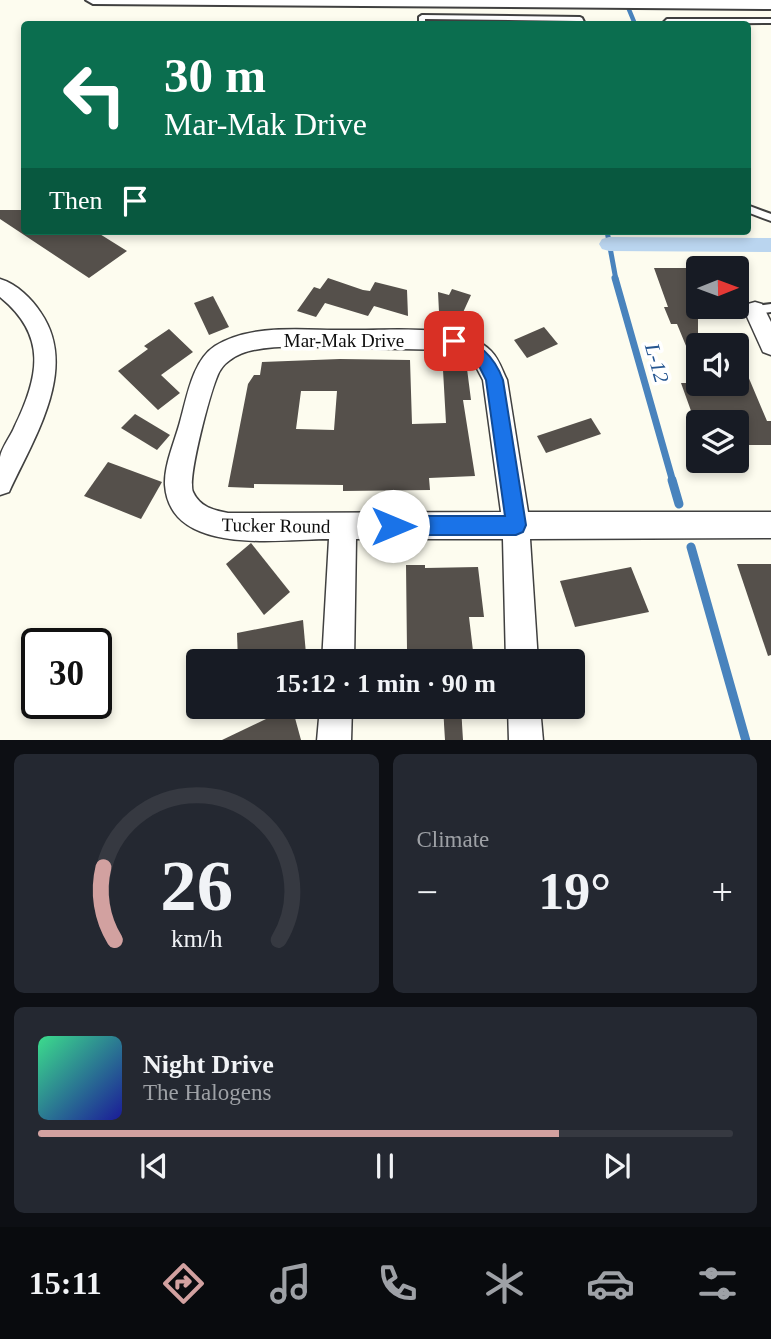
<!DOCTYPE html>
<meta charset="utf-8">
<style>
:root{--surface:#171b24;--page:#242831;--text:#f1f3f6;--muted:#9ea1a6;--line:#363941;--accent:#d2a1a0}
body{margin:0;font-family:"Times New Roman",serif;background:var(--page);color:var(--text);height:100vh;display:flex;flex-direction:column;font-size:26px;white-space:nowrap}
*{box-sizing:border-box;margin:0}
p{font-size:23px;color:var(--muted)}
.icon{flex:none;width:38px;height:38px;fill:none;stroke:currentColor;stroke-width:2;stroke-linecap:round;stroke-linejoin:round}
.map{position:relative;height:740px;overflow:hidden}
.panel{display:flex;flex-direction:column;gap:14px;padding:14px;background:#0d0f14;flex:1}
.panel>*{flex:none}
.banner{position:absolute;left:21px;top:21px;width:730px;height:214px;border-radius:7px;box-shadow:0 4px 10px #0003;background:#0b6e4f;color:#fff;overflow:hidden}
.needle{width:46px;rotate:89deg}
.fabs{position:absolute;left:686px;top:256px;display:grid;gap:14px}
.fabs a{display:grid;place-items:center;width:63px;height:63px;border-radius:7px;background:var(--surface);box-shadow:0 4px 10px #0003;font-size:35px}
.speed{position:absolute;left:21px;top:628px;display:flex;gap:14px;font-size:35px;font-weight:700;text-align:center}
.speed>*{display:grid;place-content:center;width:91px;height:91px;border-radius:50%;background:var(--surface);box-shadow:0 4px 10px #0003;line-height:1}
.speed .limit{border:4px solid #111;border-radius:10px;background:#fff;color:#111}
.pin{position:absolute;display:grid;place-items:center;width:60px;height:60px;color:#fff;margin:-30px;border-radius:14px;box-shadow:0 4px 10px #0006}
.me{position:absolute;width:77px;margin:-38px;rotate:90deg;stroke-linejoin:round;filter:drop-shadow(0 0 5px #0008)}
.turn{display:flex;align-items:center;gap:24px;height:147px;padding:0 28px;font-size:32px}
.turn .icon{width:91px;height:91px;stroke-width:2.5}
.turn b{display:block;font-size:49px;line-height:60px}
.then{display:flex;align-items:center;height:66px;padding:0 28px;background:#0003;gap:14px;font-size:26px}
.big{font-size:52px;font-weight:700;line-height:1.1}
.panel .tile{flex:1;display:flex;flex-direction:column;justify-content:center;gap:10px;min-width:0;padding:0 24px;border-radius:10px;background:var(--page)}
.panel .dial{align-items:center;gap:0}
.dial svg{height:182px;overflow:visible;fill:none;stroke:var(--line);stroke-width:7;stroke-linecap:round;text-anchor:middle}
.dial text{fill:var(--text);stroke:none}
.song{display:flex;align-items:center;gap:21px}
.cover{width:84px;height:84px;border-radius:10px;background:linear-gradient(135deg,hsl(150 70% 55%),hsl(240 70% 35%))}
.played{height:7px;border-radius:4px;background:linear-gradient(90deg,var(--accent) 75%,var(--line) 75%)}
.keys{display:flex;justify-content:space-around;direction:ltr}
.heat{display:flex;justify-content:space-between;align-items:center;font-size:38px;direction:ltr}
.panel .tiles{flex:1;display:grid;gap:14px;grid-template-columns:1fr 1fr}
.tile:last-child{grid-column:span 2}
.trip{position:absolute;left:186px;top:649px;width:399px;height:70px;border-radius:7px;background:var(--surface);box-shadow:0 4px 10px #0003;font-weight:700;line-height:70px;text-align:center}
.tab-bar{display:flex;height:112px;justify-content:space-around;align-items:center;background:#090b0e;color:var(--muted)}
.tab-bar .icon{width:49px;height:49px}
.tab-bar .active{color:var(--accent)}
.tab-bar b{font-size:32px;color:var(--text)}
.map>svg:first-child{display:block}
</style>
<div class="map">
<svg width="771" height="741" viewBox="0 0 771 741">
<rect width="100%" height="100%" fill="#fdfcef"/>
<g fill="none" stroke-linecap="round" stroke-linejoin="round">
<path stroke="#4983bd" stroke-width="4.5" d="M625,0L635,24"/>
<path stroke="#4983bd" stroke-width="5" d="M607,231L616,280"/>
<path stroke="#4983bd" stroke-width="7" d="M615,278L673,482"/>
<g stroke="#4983bd" stroke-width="9">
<path d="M672,480L679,504"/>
<path d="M691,547L746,741"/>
</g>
<path fill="#bad5ef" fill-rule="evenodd" d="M609,237L771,238V252L609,251L602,249L599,244L602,239Z"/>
</g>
<g fill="#55504b" fill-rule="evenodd">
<path d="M0,210H24V231H95L127,251L89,278L0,219Z"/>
<path d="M654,268H690L693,277H698V375L677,324H671L664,307H668Z"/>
<path d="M328,278L363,290L370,291L375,282L407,290L408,316L374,306L368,316L325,303L316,317L297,311L314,287L320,289Z"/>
<path d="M452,289L471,295L460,319L439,312L438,292L449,295Z"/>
<path d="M213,296L229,327L209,335L194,303Z"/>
<path d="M544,327L558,344L527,358L514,340Z"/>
<path d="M169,329L193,352L161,375L180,393L158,410L118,371L148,349L144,346Z"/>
<path d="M737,350L767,421H771V445H737V422H695L681,383H737Z"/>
<path d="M340,359L410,360L412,424L446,423L443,370L466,361L471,400H463L475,476L429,478L430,490L343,491V485L254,484V488L228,487L248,384L254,375H260L262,362ZM301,391H337L334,430L296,429Z"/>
<path d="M135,414L170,435L157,450L121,428Z"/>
<path d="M591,418L601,434L546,453L537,436Z"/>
<path d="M108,462L162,482L141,519L84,496Z"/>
<path d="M251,543L290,592L264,615L226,564Z"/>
<path d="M737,564H771V655L768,656Z"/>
<path d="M406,565H425V568L478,567L484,617H469L473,651L407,650Z"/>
<path d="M631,567L649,612L575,627L560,581Z"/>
<path d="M303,620L306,654L271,662H238L237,633Z"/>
<path d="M292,707L301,740H222L291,707Z"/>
<path d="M443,707H461L463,740H445Z"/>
</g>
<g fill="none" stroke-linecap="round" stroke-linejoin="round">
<defs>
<g id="service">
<path d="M422,15L580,17L582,18L585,24H579L577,21L425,19V24H419V17Z"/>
<path d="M667,19H771V23L662,24Z"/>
<path d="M747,205L771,214V221L747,212Z"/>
<path d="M771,304V312L755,314L749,310L755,306Z"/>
</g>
<g id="minor">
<path d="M0,279C17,284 32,299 41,313C79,369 34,438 9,492L0,495C0,483 0,469 0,457C2,447 10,437 14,428C39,377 48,336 0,297Z"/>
<path d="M755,302L762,304L771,322V355L763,352L744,310L748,304Z"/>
<path d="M351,330C389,331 463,322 491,351C499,359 502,370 507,380L528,512H771V538L530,539L538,662H506L503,539H356L354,662H322L329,539C280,539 170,557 165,485C164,465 175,441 180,422C187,398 192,361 215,346C253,322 308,331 351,330ZM351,348L451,350L473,361L483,380L501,512L228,513C213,510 200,507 193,492C187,478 210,394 217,377C219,371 224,364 230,360C255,340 319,348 351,348Z"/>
<path d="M320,707H352L351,741H317Z"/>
<path d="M508,707H540L543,741H509Z"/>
</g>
<path id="tertiary" d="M86,0H771V9L93,4Z"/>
</defs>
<use href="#service" stroke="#404040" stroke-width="4"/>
<use href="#minor" stroke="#404040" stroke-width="3"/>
<use href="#tertiary" stroke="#404040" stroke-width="4"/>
<use href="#service" fill="#fff" fill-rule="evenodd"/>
<use href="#minor" fill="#fff" fill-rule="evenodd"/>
<use href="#tertiary" fill="#fff" fill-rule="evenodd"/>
</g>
<path fill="#1a73e8" stroke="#114b97" stroke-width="2" d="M454,335C479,343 494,355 503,380L526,525L523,532L516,535H393L386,532L383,526L386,519L393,516H505L486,380L476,360L449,346L446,341Z"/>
<g text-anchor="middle" stroke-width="7" stroke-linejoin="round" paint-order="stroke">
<g font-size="19" fill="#0d0d0d" stroke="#fff">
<text x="344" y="347">Mar-Mak Drive</text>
<text transform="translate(276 525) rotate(1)" y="7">Tucker Round</text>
</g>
<g font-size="21" font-style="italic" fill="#255690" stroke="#fff">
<text transform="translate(657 363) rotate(74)" y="7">L-12</text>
</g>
</g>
</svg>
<div class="fabs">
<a><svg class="needle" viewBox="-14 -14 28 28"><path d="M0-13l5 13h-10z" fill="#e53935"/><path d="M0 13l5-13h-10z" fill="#9ea1a6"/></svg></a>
<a><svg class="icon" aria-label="sound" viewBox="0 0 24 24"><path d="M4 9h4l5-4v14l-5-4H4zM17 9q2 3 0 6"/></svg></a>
<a><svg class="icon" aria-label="layers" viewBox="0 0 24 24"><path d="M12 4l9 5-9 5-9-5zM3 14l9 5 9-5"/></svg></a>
</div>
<div class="speed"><div class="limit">30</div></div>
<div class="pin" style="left:454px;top:341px;background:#d93025"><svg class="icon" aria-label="arrive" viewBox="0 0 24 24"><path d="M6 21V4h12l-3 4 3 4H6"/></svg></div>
<svg class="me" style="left:393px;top:526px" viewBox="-20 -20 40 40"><circle r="19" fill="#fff"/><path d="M0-13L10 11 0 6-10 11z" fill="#1a73e8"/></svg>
<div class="trip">15:12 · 1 min · 90 m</div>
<div class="banner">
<div class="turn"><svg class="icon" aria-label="left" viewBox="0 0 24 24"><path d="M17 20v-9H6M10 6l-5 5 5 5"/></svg><div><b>30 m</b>Mar-Mak Drive</div></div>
<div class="then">Then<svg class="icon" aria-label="arrive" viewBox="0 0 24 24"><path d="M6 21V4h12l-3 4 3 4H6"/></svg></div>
</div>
</div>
<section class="panel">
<div class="tiles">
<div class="tile dial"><svg viewBox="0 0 100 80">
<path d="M14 69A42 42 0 1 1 86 69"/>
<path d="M14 69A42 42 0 0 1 9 37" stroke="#d2a1a0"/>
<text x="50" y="56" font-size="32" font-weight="700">26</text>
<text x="50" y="72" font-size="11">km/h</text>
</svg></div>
<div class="tile"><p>Climate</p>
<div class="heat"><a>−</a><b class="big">19°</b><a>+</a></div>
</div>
<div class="tile">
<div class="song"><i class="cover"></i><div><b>Night Drive</b><p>The Halogens</p></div></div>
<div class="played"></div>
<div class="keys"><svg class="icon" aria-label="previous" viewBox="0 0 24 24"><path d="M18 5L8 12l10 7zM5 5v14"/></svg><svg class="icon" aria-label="pause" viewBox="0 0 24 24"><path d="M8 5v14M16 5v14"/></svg><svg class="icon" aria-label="next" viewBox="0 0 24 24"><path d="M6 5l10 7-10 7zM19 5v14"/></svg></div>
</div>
</div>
</section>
<nav class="tab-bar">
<b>15:11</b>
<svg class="icon active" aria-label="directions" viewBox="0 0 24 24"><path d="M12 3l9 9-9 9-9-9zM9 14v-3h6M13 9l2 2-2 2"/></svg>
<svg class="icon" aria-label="music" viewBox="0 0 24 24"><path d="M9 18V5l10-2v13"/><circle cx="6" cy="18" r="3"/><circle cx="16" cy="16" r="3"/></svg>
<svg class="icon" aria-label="phone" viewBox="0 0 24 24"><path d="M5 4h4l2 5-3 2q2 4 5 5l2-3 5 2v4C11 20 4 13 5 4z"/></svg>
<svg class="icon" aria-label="climate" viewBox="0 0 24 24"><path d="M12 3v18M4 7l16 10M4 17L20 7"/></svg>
<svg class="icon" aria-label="car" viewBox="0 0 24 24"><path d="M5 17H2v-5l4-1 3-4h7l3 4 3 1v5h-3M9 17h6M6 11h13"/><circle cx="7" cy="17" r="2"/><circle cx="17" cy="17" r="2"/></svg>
<svg class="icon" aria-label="filters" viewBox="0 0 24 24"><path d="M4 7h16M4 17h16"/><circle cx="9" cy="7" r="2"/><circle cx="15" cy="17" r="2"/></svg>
</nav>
